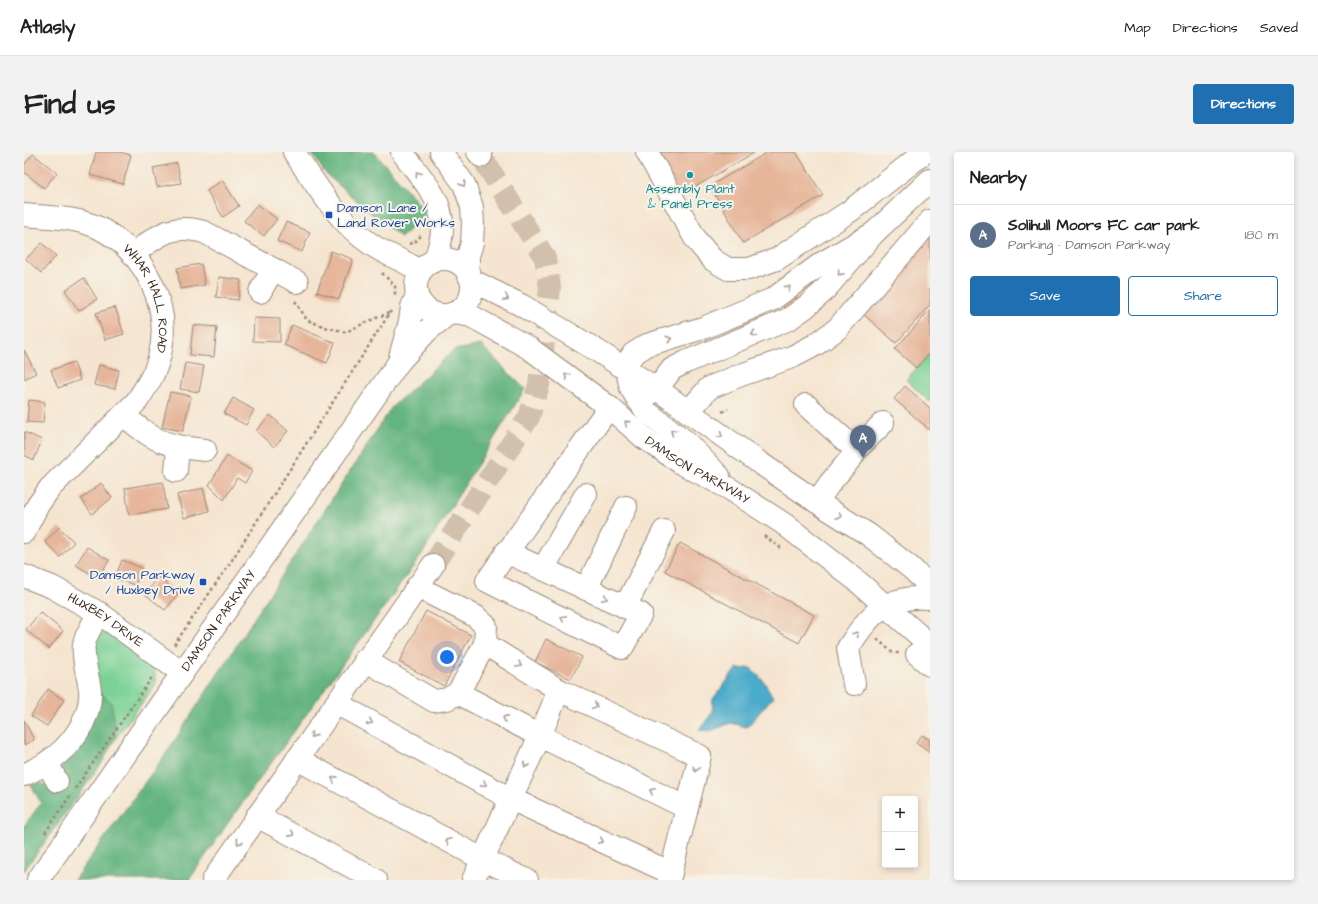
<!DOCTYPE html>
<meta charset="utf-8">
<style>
:root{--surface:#fff;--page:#f2f2f2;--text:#202124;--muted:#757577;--line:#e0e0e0;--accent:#1f6fb2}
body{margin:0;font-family:"Architects Daughter",sans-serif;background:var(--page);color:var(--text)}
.controls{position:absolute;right:12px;bottom:12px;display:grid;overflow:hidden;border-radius:4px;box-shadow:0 2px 6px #0003}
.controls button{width:36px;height:36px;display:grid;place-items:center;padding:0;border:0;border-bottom:1px solid var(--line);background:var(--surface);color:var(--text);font:20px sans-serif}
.you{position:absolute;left:423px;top:505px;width:14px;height:14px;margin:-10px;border:3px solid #fff;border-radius:50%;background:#1a73e8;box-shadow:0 0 0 6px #1a73e833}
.badge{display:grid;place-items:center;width:26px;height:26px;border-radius:50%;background:var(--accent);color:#fff;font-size:13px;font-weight:700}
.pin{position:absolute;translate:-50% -33px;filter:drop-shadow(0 1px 2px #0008)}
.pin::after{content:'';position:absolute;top:21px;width:14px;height:12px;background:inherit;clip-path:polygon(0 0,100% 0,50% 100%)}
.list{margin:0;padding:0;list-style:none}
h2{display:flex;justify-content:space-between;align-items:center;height:52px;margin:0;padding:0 16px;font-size:17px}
h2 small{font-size:13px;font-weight:400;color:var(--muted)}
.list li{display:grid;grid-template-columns:26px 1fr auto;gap:12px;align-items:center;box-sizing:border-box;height:60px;padding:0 16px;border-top:1px solid var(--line)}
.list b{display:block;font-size:15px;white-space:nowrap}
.list p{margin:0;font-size:13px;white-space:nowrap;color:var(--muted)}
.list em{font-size:13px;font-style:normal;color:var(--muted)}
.actions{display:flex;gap:8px;padding:12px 16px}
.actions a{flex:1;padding:9px 0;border:1px solid var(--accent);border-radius:4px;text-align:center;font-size:14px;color:var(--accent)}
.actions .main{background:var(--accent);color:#fff}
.map{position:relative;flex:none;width:906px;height:728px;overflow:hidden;border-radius:4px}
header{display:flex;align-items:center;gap:24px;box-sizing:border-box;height:56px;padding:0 20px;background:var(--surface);border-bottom:1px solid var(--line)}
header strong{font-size:19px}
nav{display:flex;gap:22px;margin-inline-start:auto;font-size:14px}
.intro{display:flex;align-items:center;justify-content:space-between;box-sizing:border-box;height:96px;padding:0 24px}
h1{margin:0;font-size:28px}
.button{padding:10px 18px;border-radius:4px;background:var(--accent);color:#fff;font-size:14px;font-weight:700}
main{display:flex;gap:24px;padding:0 24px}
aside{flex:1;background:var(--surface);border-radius:4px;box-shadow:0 2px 6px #0003}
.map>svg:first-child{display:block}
.green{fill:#7bd296;stroke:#5b7e5a}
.forest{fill:#64b47f;stroke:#506f4e}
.water{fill:#4babca;stroke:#436a74}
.building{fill:#e6b59a}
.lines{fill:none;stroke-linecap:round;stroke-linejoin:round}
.minor-tunnel{stroke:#d0c0ac;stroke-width:22;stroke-dasharray:22 11;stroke-linecap:butt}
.minor-casing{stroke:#988877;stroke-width:24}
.path{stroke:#988877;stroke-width:2.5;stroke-dasharray:3 3;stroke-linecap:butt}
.minor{stroke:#fff;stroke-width:22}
.oneway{stroke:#a79f9a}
.culture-dot{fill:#0f9aa8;stroke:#f7f3e8;stroke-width:1.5}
.transit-dot{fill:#1a4fb4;stroke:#f7f3e8;stroke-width:1.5}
.labels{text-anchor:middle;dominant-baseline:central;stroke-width:4;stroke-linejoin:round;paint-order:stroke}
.culture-label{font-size:13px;fill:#0d838f;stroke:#f7f3e8}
.transit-label{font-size:13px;fill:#164399;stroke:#f7f3e8;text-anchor:start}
.street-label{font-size:13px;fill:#3b2a1e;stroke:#f7f3e8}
</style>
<header>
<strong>Atlasly</strong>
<nav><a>Map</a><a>Directions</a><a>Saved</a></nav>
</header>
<div class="intro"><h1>Find us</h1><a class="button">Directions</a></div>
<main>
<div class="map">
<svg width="906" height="728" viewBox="0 0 906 728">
<rect width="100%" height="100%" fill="#f7f3e8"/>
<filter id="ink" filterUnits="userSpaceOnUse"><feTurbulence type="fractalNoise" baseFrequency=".025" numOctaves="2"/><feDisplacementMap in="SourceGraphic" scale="8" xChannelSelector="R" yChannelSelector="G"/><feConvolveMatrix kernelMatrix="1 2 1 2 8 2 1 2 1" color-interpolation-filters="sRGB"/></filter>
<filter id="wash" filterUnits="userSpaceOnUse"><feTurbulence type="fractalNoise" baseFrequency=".012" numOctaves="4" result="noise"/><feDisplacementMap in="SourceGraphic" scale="16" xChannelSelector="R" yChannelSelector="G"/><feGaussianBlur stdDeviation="0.9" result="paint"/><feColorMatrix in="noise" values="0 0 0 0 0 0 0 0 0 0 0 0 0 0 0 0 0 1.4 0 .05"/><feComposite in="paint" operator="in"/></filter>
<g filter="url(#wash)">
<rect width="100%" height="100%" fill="#f5e5d0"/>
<!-- green -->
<path class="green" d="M906 201V250L882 228Z
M76 482H84L111 499 130 515 131 522V533L91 587 90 567 73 539 67 489Z"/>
<!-- forest -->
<path class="forest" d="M287 0H350L403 61 377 85 348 62 302 22Z
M457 193 501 237 394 408 206 668 165 728H50L143 600 368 255 430 198Z
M73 539 87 550 90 567 91 587 77 612 0 719V674L17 651 7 633 14 631 23 633 28 640 40 631 37 623 38 613Z"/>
<!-- water -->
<path class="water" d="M727 516 739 528 749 545 723 575 707 571 686 579 675 578 688 561 689 547 712 517Z"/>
<g id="blocks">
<!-- building -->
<path class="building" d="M72 0H95L107 3 99 32 66 23Z
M627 0H731L654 45Z
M744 0H772L799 43 719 91 686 34Z
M9 2 33 21 20 36 0 20V13Z
M153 11 157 31 133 35 129 16Z
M198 28 215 54 199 65 183 39Z
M233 52 253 67 240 84 220 69Z
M262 70 286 80 278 100 253 89Z
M906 86V153L872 191 838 161Z
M18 91 32 104 17 121 2 107Z
M307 99 329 107 315 147 293 140Z
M177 112 181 133 156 137 153 116Z
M195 125 217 128 214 148 192 145Z
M60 126 73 147 55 159 41 138Z
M769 142 775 152 762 159 756 149Z
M91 155 100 182 81 188 72 161Z
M906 158V201L892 216 871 197Z
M230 166 256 167V190L229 189Z
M169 173 193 175 190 205 166 203Z
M268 173 311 191 303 211 260 193Z
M0 198 12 221 0 227Z
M50 210 56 228 34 236 27 218Z
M161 211 180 214 175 240 156 237Z
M75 213 95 218 91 237 70 233Z
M881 234 906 256V278L870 247Z
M146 240 167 244 159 279 138 275Z
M209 246 230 258 222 273 200 262Z
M5 248 21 250 19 271 3 270Z
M246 263 264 279 250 295 232 279Z
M0 280 18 288 10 308 0 303Z
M203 304 228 319 221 331 213 326 200 348 185 333Z
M139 330 143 357 105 363 101 336Z
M77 331 88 346 68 362 57 347Z
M179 336 185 359 160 366 153 343Z
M35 375 50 390 36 405 21 390Z
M656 391 790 463 775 491 641 419Z
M63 395 85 408 74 426 52 413Z
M98 408 118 416 111 433 91 426Z
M135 425 154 442 141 458 121 442Z
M402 459 447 483 420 534 375 510Z
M16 460 39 479 25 497 2 478Z
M522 487 558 505 547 527 511 510Z
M24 537 40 548 23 574 7 564Z
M0 568 10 588 0 593Z
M898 583 906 588V601L892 591Z"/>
</g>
</g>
<g filter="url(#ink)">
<use href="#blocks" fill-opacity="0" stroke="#988877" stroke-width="1"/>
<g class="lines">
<!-- minor-tunnel -->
<path class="minor-tunnel" d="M409 413 505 265 515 233 526 135 521 106 457 4"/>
<defs>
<g id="minor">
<path d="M270 0C291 32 316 72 348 93 363 103 381 109 396 119"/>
<path d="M378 0C406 38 432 59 410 109"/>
<path d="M417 0 440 32 448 55 449 72 448 91 444 104V122"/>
<path d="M454 0 457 4"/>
<path d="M623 0 672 88 689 108 704 117H725L753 107 826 59 901 0"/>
<path id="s1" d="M0 63C24 65 53 65 75 76 121 100 149 154 135 206 131 222 122 235 113 249L26 336 14 353 0 380"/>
<path d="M110 101C135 83 147 71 180 80L273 130"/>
<circle cx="420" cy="135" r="28"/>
<path d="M447 128 497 153 572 198 633 237 736 311 793 350 845 383 887 416 906 434"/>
<path d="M236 140 249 117"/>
<path id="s2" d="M430 161 447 164 505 196 585 255 619 285 657 311 706 337 760 372 832 428 906 493"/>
<path d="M376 205 386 169 388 155 393 143"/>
<path d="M621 244 633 237 648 217 662 210 765 167 783 154 799 140 850 81 906 28"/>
<path d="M782 253 832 298"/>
<path d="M664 260 685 236 714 224 768 205 791 193 813 177 906 69"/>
<path d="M99 263C108 270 117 278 127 284 144 294 162 296 181 298"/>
<path d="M152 319 154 295"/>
<path d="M695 324 661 289 623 260 613 246 607 236 603 219 604 210 609 202 623 193 679 176 749 147 798 111 850 81"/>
<path d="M793 350 806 331 828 305 832 298 859 271"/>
<path d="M482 400 617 462 598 496 463 429 585 255"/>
<path d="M519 417 562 342"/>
<path id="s3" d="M0 424 28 435 75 461 147 513 159 519"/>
<path d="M562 437 602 355"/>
<path d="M601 455 640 379"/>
<path d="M893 502 906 513"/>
<path d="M341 508 410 549 423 547 434 541 461 492 462 474 451 464 393 435"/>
<path d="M830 532 824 496C846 461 862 443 906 446"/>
<path d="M535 538 676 604 645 728"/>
<path d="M434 541 516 584 663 656"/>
<path d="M312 551 487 647 647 721"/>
<path d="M273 607 458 707 503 728"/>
<path d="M23 611 33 629"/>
<path d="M0 623C7 619 15 616 22 611 46 596 68 567 66 538 64 523 58 507 60 492 62 481 70 471 75 461"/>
<path d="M233 664 352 728"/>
<path id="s4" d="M14 728 375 210 403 179 423 163"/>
<path d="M189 728 409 413"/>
<path d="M449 728 516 584 535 538 461 492"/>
</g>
</defs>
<!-- minor casing -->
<use href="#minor" class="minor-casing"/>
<!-- path -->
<path class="path" d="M385 92 394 88 397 83
M358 121 371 134V143
M271 149 283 168 301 175 322 180 345 169 365 161
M698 260 704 257
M740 384 757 396
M853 487 869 501H875
M150 493 206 411 367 159
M51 637 129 524
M21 681 46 644"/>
<!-- minor -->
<use href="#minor" class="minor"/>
</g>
<!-- one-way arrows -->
<defs><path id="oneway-chevron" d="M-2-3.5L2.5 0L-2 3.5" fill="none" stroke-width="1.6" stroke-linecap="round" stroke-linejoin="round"/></defs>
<g class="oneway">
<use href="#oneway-chevron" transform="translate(394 22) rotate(-126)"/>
<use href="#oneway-chevron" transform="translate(439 32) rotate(61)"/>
<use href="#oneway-chevron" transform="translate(816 121) rotate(131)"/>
<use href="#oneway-chevron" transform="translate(764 136) rotate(-36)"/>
<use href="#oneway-chevron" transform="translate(482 146) rotate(26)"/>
<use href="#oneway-chevron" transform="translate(730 182) rotate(157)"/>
<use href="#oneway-chevron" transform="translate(645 187) rotate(-17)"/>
<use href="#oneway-chevron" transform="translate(543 224) rotate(-144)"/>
<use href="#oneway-chevron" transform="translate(603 271) rotate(-139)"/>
<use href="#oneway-chevron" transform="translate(649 280) rotate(-143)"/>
<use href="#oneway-chevron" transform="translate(696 283) rotate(35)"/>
<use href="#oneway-chevron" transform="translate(815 364) rotate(33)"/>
<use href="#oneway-chevron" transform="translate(581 446) rotate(25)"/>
<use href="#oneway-chevron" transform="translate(539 466) rotate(-153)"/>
<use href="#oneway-chevron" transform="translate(832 482) rotate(-58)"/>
<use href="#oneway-chevron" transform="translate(495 513) rotate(31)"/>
<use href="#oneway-chevron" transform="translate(571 554) rotate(25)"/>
<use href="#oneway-chevron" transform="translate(481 566) rotate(-152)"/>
<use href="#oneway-chevron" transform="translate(346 570) rotate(29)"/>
<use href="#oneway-chevron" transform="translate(289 583) rotate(125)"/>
<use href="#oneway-chevron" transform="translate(502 613) rotate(115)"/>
<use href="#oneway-chevron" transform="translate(672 617) rotate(104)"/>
<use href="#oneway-chevron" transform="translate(310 627) rotate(-152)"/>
<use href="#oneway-chevron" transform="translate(460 632) rotate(29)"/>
<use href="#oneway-chevron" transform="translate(628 639) rotate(-154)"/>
<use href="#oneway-chevron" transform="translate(268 682) rotate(28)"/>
<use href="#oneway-chevron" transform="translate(424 689) rotate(-152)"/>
<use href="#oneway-chevron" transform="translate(577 689) rotate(25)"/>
<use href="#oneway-chevron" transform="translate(215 690) rotate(125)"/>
</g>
</g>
<!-- markers -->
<circle class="culture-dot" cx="666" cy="23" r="4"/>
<g class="transit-dot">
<rect x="301" y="59" width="8" height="8" rx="2"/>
<rect x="175" y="426" width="8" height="8" rx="2"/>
</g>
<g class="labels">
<!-- culture labels -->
<g class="culture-label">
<text x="666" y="37">Assembly Plant<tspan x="666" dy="15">&amp; Panel Press</tspan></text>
</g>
<!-- transit labels -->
<g class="transit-label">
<text x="313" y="56">Damson Lane /<tspan x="313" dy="15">Land Rover Works</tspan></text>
<text x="171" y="423" text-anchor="end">Damson Parkway<tspan x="171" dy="15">/ Huxbey Drive</tspan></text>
</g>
<!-- street labels -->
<g class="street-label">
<text stroke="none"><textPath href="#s1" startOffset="167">WHAR HALL ROAD</textPath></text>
<text stroke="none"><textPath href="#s2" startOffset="292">DAMSON PARKWAY</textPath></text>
<text stroke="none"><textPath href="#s3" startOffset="93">HUXBEY DRIVE</textPath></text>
<text stroke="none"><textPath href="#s4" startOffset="316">DAMSON PARKWAY</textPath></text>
</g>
</g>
</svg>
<div class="controls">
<button>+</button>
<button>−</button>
</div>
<div class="you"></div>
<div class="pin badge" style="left:839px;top:306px;background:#5c6f8a">A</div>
</div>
<aside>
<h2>Nearby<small></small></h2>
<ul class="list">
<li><span class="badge" style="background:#5c6f8a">A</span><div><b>Solihull Moors FC car park</b><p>Parking · Damson Parkway</p></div><em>180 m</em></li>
</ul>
<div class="actions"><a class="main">Save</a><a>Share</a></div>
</aside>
</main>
